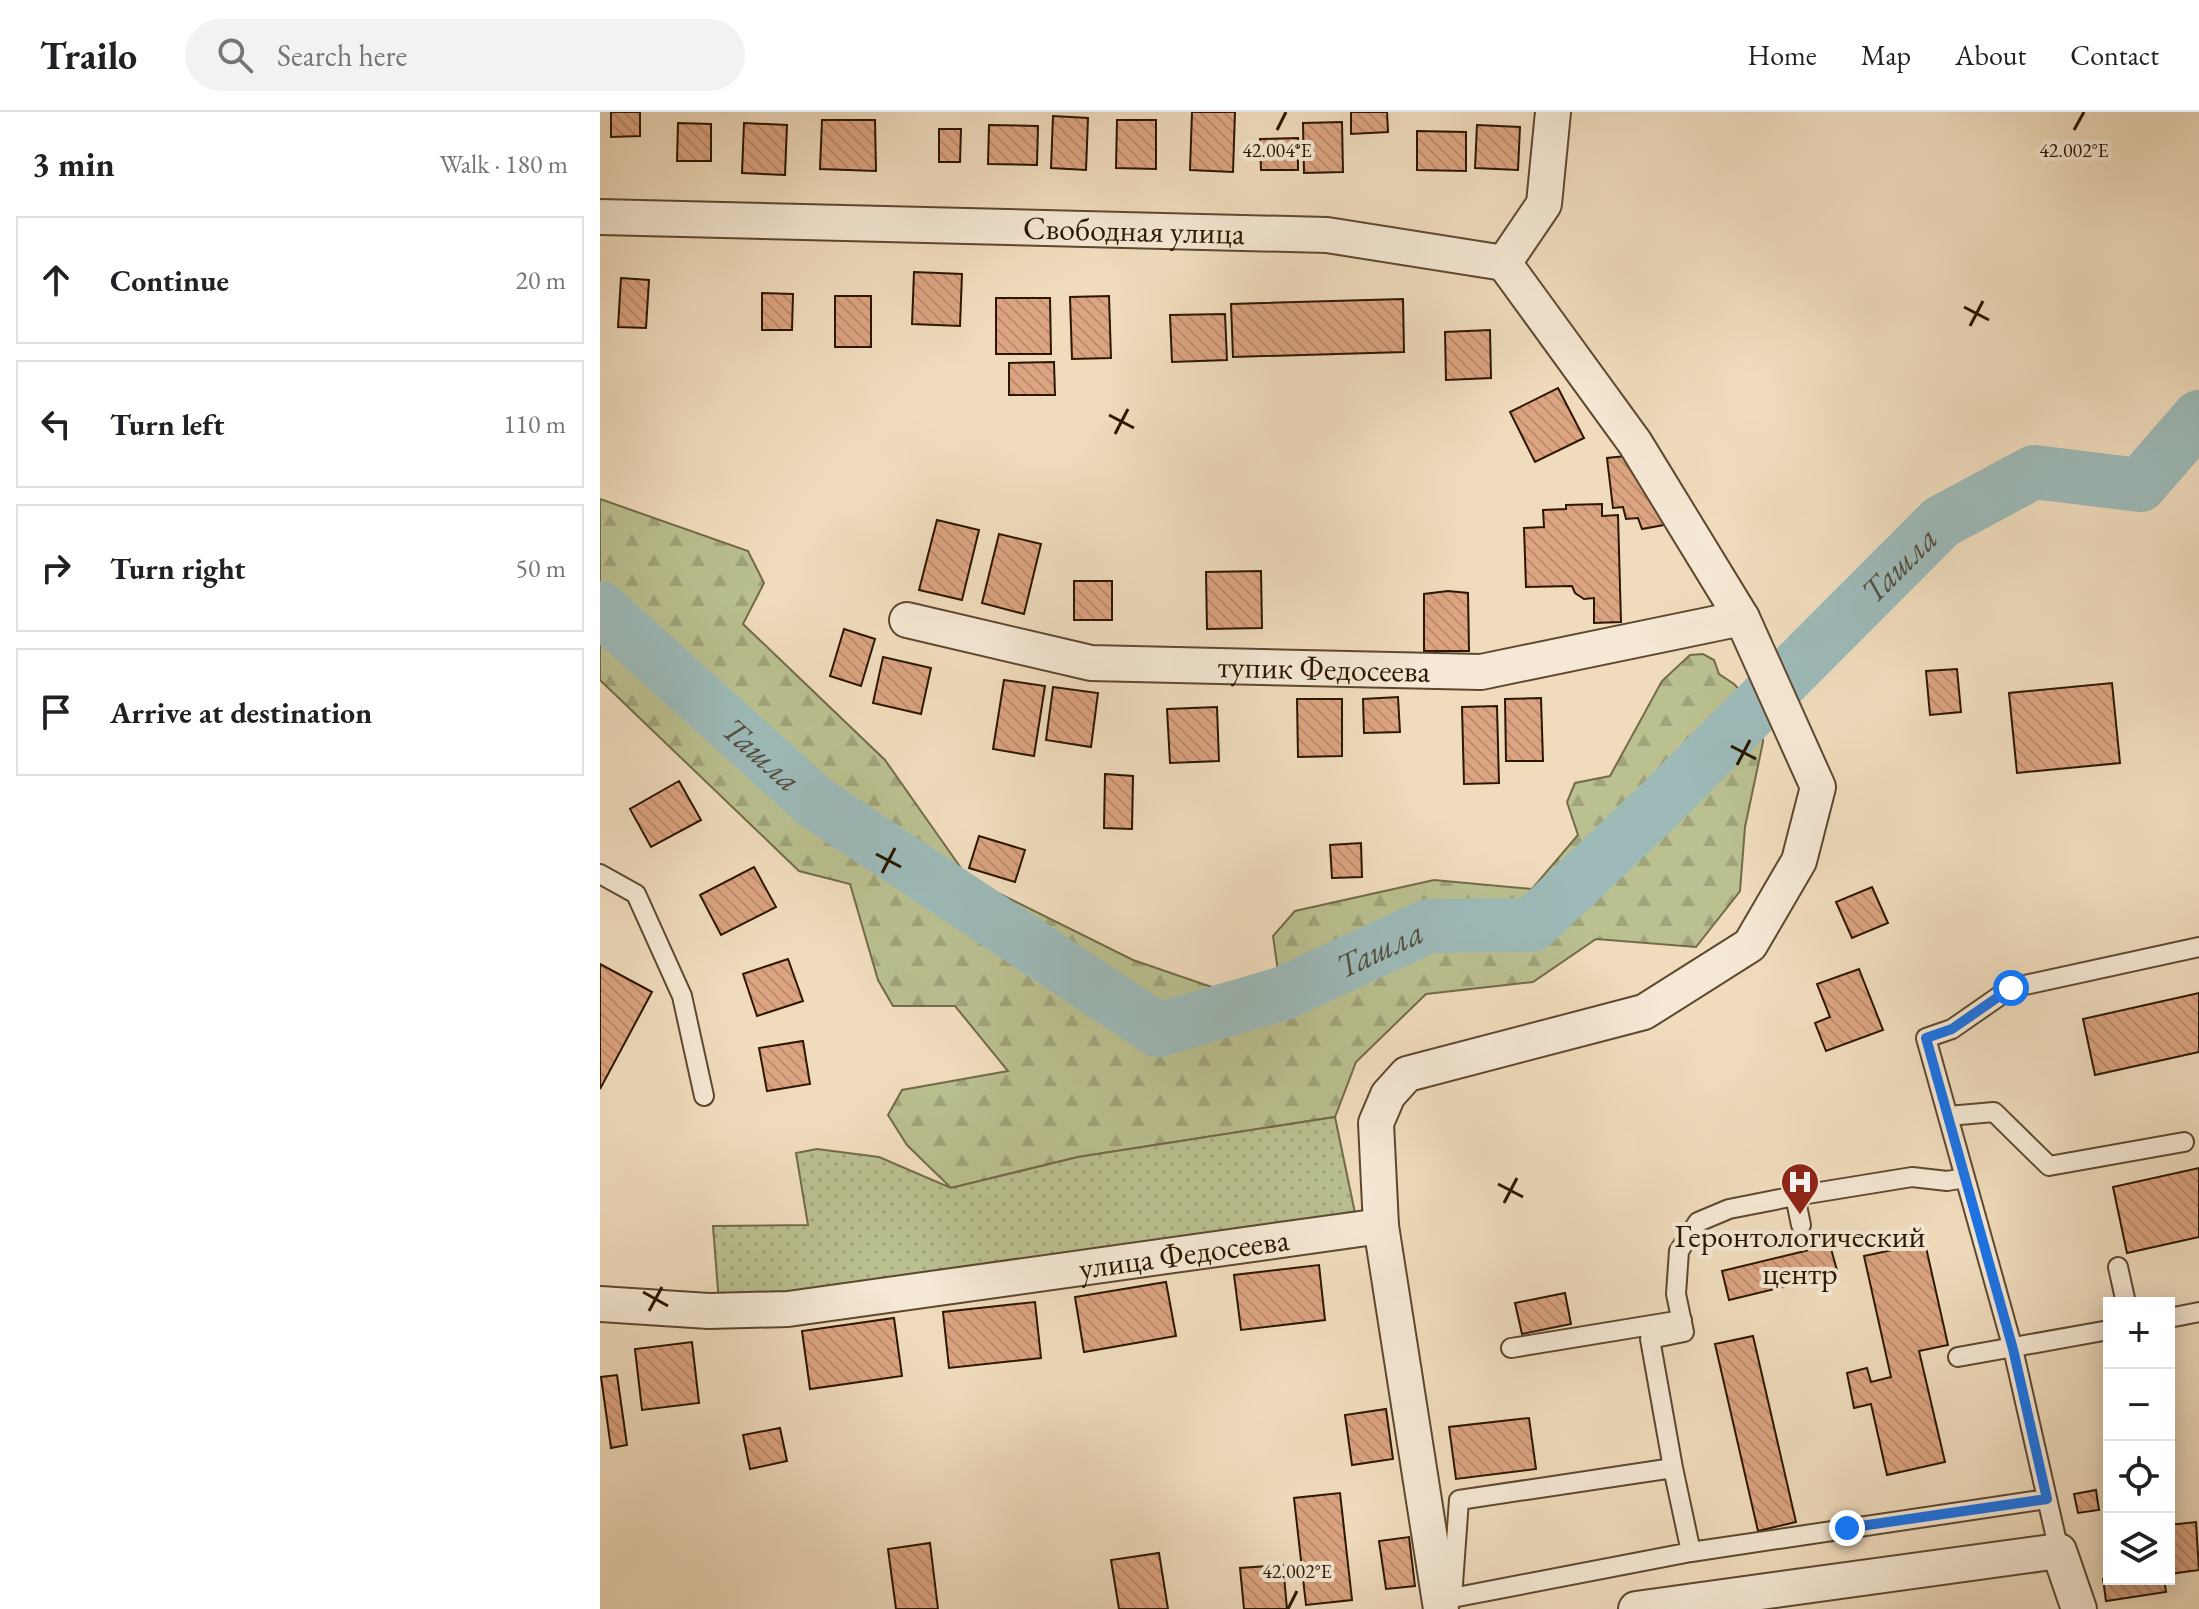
<!DOCTYPE html>
<meta charset="utf-8">
<style>
:root{--surface:#fff;--page:#f2f2f2;--text:#202124;--muted:#757577;--line:#e0e0e0}
body{margin:0;font-family:"EB Garamond",serif;background:var(--page);color:var(--text)}
.controls{position:absolute;right:24px;bottom:24px;display:grid;overflow:hidden;border-radius:0px;box-shadow:0 4px 20px #0003}
.controls button{width:72px;height:72px;display:grid;place-items:center;padding:0;border:0;border-bottom:2px solid var(--line);background:var(--surface);color:var(--text);font:40px sans-serif}
.stop{position:absolute;width:24px;height:24px;margin:-18px;border:6px solid #1a73e8;border-radius:50%;background:#fff}
.stop.end{background:#1a73e8;border-color:#fff;box-shadow:0 2px 8px #0008}
.list{margin:0;padding:0;list-style:none}
h2{display:flex;justify-content:space-between;align-items:center;height:104px;margin:0;padding:0 32px;font-size:34px}
h2 small{font-size:26px;font-weight:400;color:var(--muted)}
.list li{display:grid;grid-template-columns:52px 1fr auto;gap:24px;align-items:center;box-sizing:border-box;height:128px;margin:0 16px 16px;padding:0 16px;border:2px solid var(--line);border-radius:0px}
.list b{display:block;font-size:30px;white-space:nowrap}
.list em{font-size:26px;font-style:normal;color:var(--muted)}
.icon{flex:none;width:44px;height:44px;fill:none;stroke:currentColor;stroke-width:2;stroke-linecap:round;stroke-linejoin:round}
.map{position:relative;flex:none;width:1599px;height:1497px;overflow:hidden}
header{display:flex;align-items:center;gap:48px;box-sizing:border-box;height:112px;padding:0 40px;background:var(--surface);border-bottom:2px solid var(--line)}
header strong{font-size:38px}
nav{display:flex;gap:44px;margin-inline-start:auto;font-size:28px}
.search{width:560px;height:72px;background:var(--page);display:flex;align-items:center;gap:20px;box-sizing:border-box;padding:0 28px;border-radius:44px;color:var(--muted);font-size:30px}
main{display:flex}
aside{flex:1;background:var(--surface)}
.map>svg:first-child{display:block}
.forest{fill:url(#forest-firs);stroke:#736b48;stroke-width:2}
.garden{fill:url(#garden-dots);stroke:#736b48;stroke-width:2}
.lines{fill:none;stroke-linecap:round;stroke-linejoin:round}
.river{stroke:#9dbab9;stroke-width:54}
.building{fill:url(#building-back-hatch);stroke:#2c1600;stroke-width:2}
.service-casing{stroke:#5d482f;stroke-width:22}
.minor-casing{stroke:#5d482f;stroke-width:38}
.service{stroke:#f5e8d4;stroke-width:18}
.minor{stroke:#f5e8d4;stroke-width:34}
.route{stroke:#1a73e8;stroke-width:10}
.ticks{fill:none;stroke:#2c1600;stroke-width:3}
.labels{text-anchor:middle;dominant-baseline:central;stroke-width:8;stroke-linejoin:round;paint-order:stroke}
.street-label{font-size:32px;fill:#2c1600;stroke:#f5e8d4}
.poi-label{font-size:32px;fill:#2c1600;stroke:#f5e8d4}
.water-label{font-size:34px;font-style:italic;fill:#544f41;stroke:#f5e8d4}
.ticks-label{font-size:20px;text-anchor:middle;fill:#2c1600;stroke:#f5e8d4;stroke-width:8;stroke-linejoin:round;paint-order:stroke}
</style>
<header>
<strong>Trailo</strong>
<div class="search"><svg class="icon" aria-label="search" viewBox="0 0 24 24"><circle cx="10" cy="10" r="6"/><path d="M15 15l6 6"/></svg>Search here</div>
<nav><a>Home</a><a>Map</a><a>About</a><a>Contact</a></nav>
</header>
<main>
<aside>
<h2>3 min<small>Walk · 180 m</small></h2>
<ul class="list">
<li><svg class="icon" aria-label="ahead" viewBox="0 0 24 24"><path d="M12 20V5M6 11l6-6 6 6"/></svg><div><b>Continue</b></div><em>20 m</em></li>
<li><svg class="icon" aria-label="left" viewBox="0 0 24 24"><path d="M17 20v-9H6M10 6l-5 5 5 5"/></svg><div><b>Turn left</b></div><em>110 m</em></li>
<li><svg class="icon" aria-label="right" viewBox="0 0 24 24"><path d="M7 20v-9h11M14 6l5 5-5 5"/></svg><div><b>Turn right</b></div><em>50 m</em></li>
<li><svg class="icon" aria-label="arrive" viewBox="0 0 24 24"><path d="M6 21V4h12l-3 4 3 4H6"/></svg><div><b>Arrive at destination</b></div></li>
</ul>
</aside>
<div class="map">
<svg width="1599" height="1497" viewBox="0 0 1599 1497">
<defs>
<pattern id="forest-firs" width="22" height="20" patternUnits="userSpaceOnUse" patternTransform="scale(2)"><rect width="22" height="20" fill="#bac090"/><path d="M5 1l3.5 6h-7zM16 11l3.5 6h-7z" fill="#a0a47a"/></pattern>
<pattern id="garden-dots" width="8" height="8" patternUnits="userSpaceOnUse" patternTransform="scale(2)"><rect width="8" height="8" fill="#bac090"/><path d="M2 2h.1M6 6h.1" fill="none" stroke="#a0a47a" stroke-width="1.8" stroke-linecap="round"/></pattern>
<pattern id="building-back-hatch" width="6" height="6" patternUnits="userSpaceOnUse" patternTransform="scale(2)"><rect width="6" height="6" fill="#dca481"/><path d="M-1 5l2 2M0 0l6 6M5-1l2 2" fill="none" stroke="#bd8c6e"/></pattern>
</defs>
<rect width="100%" height="100%" fill="#f0dcbd"/>
<filter id="stains"><feTurbulence type="fractalNoise" baseFrequency=".0025" numOctaves="4"/><feColorMatrix values="0 0 0 0 .2 0 0 0 0 .09 0 0 0 0 .02 0 0 0 .5 -.17"/></filter>
<radialGradient id="worn" r=".72"><stop offset=".6" stop-color="#630" stop-opacity="0"/><stop offset="1" stop-color="#630" stop-opacity=".3"/></radialGradient>
<!-- forest -->
<path class="forest" d="M0 387 148 439 164 471 143 512 285 648 368 766 533 848 629 881 679 866 673 824 695 799 834 768 932 777 978 723 967 690 975 671 1010 664 1062 569 1090 543 1103 542 1114 548 1119 562 1134 572 1162 602 1163 630 1145 715 1140 779 1096 835 996 827 933 870 826 882 756 950 735 1005 478 1045 351 1076 307 1033 288 1003 302 978 408 959 355 894H293L278 868 250 772 199 759 0 568Z"/>
<!-- garden -->
<path class="garden" d="M735 1005 756 1106 119 1191 113 1114 208 1113 196 1041 217 1037 279 1045 351 1076 478 1045Z"/>
<g class="lines">
<!-- river -->
<path class="river" id="s1" d="M0 496 216 691 558 918 684 881 828 814 932 813 1057 695 1341 410 1434 360 1540 373 1599 305"/>
</g>
<!-- building -->
<path class="building" d="M11 0H40V24L11 25Z
M592 0H635L633 60 590 58Z
M751 0H787L788 20 751 22Z
M453 4 488 6 486 58 451 56Z
M222 8H275L276 59 220 57Z
M517 8H556V57L516 56Z
M742 10 743 60 704 61 703 11Z
M78 11 111 12V49H77Z
M144 11 187 13 185 63 142 61Z
M389 13 438 14 437 53 388 52Z
M877 13 920 15 918 58 875 56Z
M339 17H361L360 50H339Z
M817 19 866 20V59L817 58Z
M698 26V58H661L660 27Z
M314 160 362 162 360 214 312 212Z
M21 166 49 168 46 216 18 215Z
M162 181 193 182 192 218H162Z
M235 184H271V235H235Z
M509 184 511 246 472 247 470 185Z
M396 186H450L451 242H396Z
M803 187 804 240 633 245 631 192Z
M625 202 627 248 572 250 570 203Z
M890 218 891 266 846 268 845 220Z
M454 250 455 283H409V251Z
M958 276 984 326 935 350 910 300Z
M1026 344 1064 413 1042 417 1038 406 1026 407 1023 395 1013 396 1007 346Z
M1002 392V404L1018 403 1021 510 994 511V486L984 487 975 481 972 474 926 475 924 416 944 415 943 398 966 397V393Z
M337 408 379 418 362 488 319 478Z
M399 422 441 432 424 502 382 491Z
M661 459 662 516 607 517 606 460Z
M474 469H512V508H474Z
M848 479 868 481 869 539H824V482Z
M244 517 275 527 261 574 230 564Z
M283 545 331 556 321 602 273 591Z
M1357 557 1361 600 1330 603 1326 559Z
M404 568 445 574 434 644 393 637Z
M1512 571 1520 651 1417 661 1409 581Z
M453 575 498 581 491 635 446 628Z
M798 585 800 620 764 621 763 587Z
M941 586 943 649H906L905 587Z
M697 587H742V644L698 645Z
M897 594 899 671 864 672 862 595Z
M617 595 619 649 570 651 567 597Z
M505 662 533 664 532 717 504 716Z
M79 669 101 708 51 735 30 697Z
M379 724 425 738 415 770 369 756Z
M761 731 762 765 732 766 730 733Z
M154 755 176 795 121 823 100 783Z
M1272 775 1288 811 1252 826 1236 790Z
M188 847 203 889 157 904 143 862Z
M0 852 52 880 0 977Z
M1259 857 1283 918 1226 939 1215 911 1230 905 1217 872Z
M1599 881V940L1495 963 1483 907Z
M203 929 210 972 167 979 159 936Z
M1599 1056V1125L1527 1141 1513 1075Z
M1325 1131 1348 1233 1319 1239 1345 1350 1287 1363 1271 1292 1254 1296 1247 1261 1267 1256 1271 1270 1291 1265 1264 1144Z
M1230 1133 1238 1162 1129 1188 1122 1159Z
M719 1153 725 1208 641 1218 634 1163Z
M566 1170 576 1224 484 1240 475 1185Z
M965 1181 971 1212 922 1222 915 1191Z
M435 1190 441 1246 349 1256 343 1200Z
M294 1206 302 1264 210 1277 202 1219Z
M1153 1224 1196 1410 1158 1419 1115 1232Z
M92 1230 99 1291 42 1298 35 1237Z
M17 1263 27 1333 11 1336 1 1265Z
M786 1297 793 1347 752 1353 745 1303Z
M929 1306 936 1357 856 1367 849 1315Z
M180 1316 187 1349 150 1357 143 1323Z
M1496 1378 1499 1398 1478 1401 1474 1382Z
M740 1381 752 1488 706 1493 694 1386Z
M1596 1410 1599 1458 1569 1462V1413Z
M809 1425 815 1474 786 1477 779 1429Z
M330 1431 338 1497H296L288 1437Z
M559 1441 568 1497H519L511 1448Z
M683 1453 687 1497H644L640 1456Z
M1503 1467H1564L1566 1480 1506 1489Z"/>
<g class="lines">
<defs>
<path id="service" d="M0 762 36 782 82 884 104 984
M1348 1004 1394 1000 1449 1054 1584 1030
M1195 1084 1201 1113
M1518 1155 1526 1191
M1569 1206 1599 1200
M911 1236 1082 1208
M1358 1245 1509 1218
M1073 1356 859 1388 852 1486 1091 1440 1447 1387
M1459 1439 1413 1237 1326 926 1352 917 1411 876 1599 835
M1091 1440 1073 1356 1050 1227 1084 1220 1076 1182 1079 1139 1098 1110 1129 1097 1195 1084 1312 1065 1347 1069 1365 1066"/>
<g id="minor">
<path id="s2" d="M0 105 727 123 904 151 944 92 953 0"/>
<path id="s3" d="M307 508 491 551 881 560 1142 506"/>
<path id="s4" d="M0 1192 109 1199 188 1197 781 1114"/>
<path d="M841 1497 781 1114 776 1011 788 983 807 962 1044 900 1150 833 1199 749 1218 675 1142 506 1035 331 904 151"/>
<path d="M1036 1497 1459 1439 1479 1497"/>
</g>
</defs>
<!-- service casing -->
<use href="#service" class="service-casing"/>
<!-- minor casing -->
<use href="#minor" class="minor-casing"/>
<!-- service -->
<use href="#service" class="service"/>
<!-- minor -->
<use href="#minor" class="minor"/>
</g>
<g class="lines">
<!-- route -->
<path class="route" d="M1247 1416 1447 1387 1413 1237 1326 926 1352 917 1411 876"/>
</g>
<!-- ticks -->
<path class="ticks" d="M677 18 686 0M1474 18 1484 0M1364 195 1389 208M1370 214 1383 189M509 303 534 316M515 322 528 297M1131 634 1156 647M1137 653 1150 628M276 742 301 755M282 761 295 736M898 1072 923 1085M904 1091 917 1066M43 1180 68 1194M49 1199 62 1175M688 1497 697 1479"/>
<!-- icons -->
<defs>
<symbol id="hospital-pin" viewBox="-11 -11 22 30"><path d="M0 17L-7.5 6A9.5 9.5 0 1 1 7.5 6Z" fill="#8f2418" stroke="#f5e8d4"/><path d="M-5-5h3v3.5h4V-5h3V5h-3V1.5h-4V5h-3Z" fill="#fff"/></symbol>
</defs>
<g fill-rule="evenodd">
<use href="#hospital-pin" x="1178" y="1048" width="44" height="60"/>
</g>
<g class="labels">
<!-- street labels -->
<g class="street-label">
<text stroke="none"><textPath href="#s2" startOffset="534">Свободная улица</textPath></text>
<text stroke="none"><textPath href="#s3" startOffset="422">тупик Федосеева</textPath></text>
<text stroke="none"><textPath href="#s4" startOffset="588">улица Федосеева</textPath></text>
</g>
<!-- poi labels -->
<g class="poi-label">
<text x="1200" y="1124">Геронтологический<tspan x="1200" dy="37">центр</tspan></text>
</g>
<!-- water labels -->
<g class="water-label">
<text stroke="none"><textPath href="#s1" startOffset="1610">Ташла</textPath></text>
<text stroke="none"><textPath href="#s1" startOffset="218">Ташла</textPath></text>
<text stroke="none"><textPath href="#s1" startOffset="938">Ташла</textPath></text>
</g>
</g>
<g class="ticks-label">
<text x="677" y="45">42.004°E</text>
<text x="1474" y="45">42.002°E</text>
<text x="697" y="1466">42.002°E</text>
</g>
<rect width="100%" height="100%" filter="url(#stains)"/>
<rect width="100%" height="100%" fill="url(#worn)"/>
</svg>
<div class="controls">
<button>+</button>
<button>−</button>
<button><svg class="icon" aria-label="locate" viewBox="0 0 24 24"><circle cx="12" cy="12" r="6"/><path d="M12 2v4M12 18v4M2 12h4M18 12h4"/></svg></button>
<button><svg class="icon" aria-label="layers" viewBox="0 0 24 24"><path d="M12 4l9 5-9 5-9-5zM3 14l9 5 9-5"/></svg></button>
</div>
<div class="stop" style="left:1411px;top:876px"></div>
<div class="stop end" style="left:1247px;top:1416px"></div>
</div>
</main>
